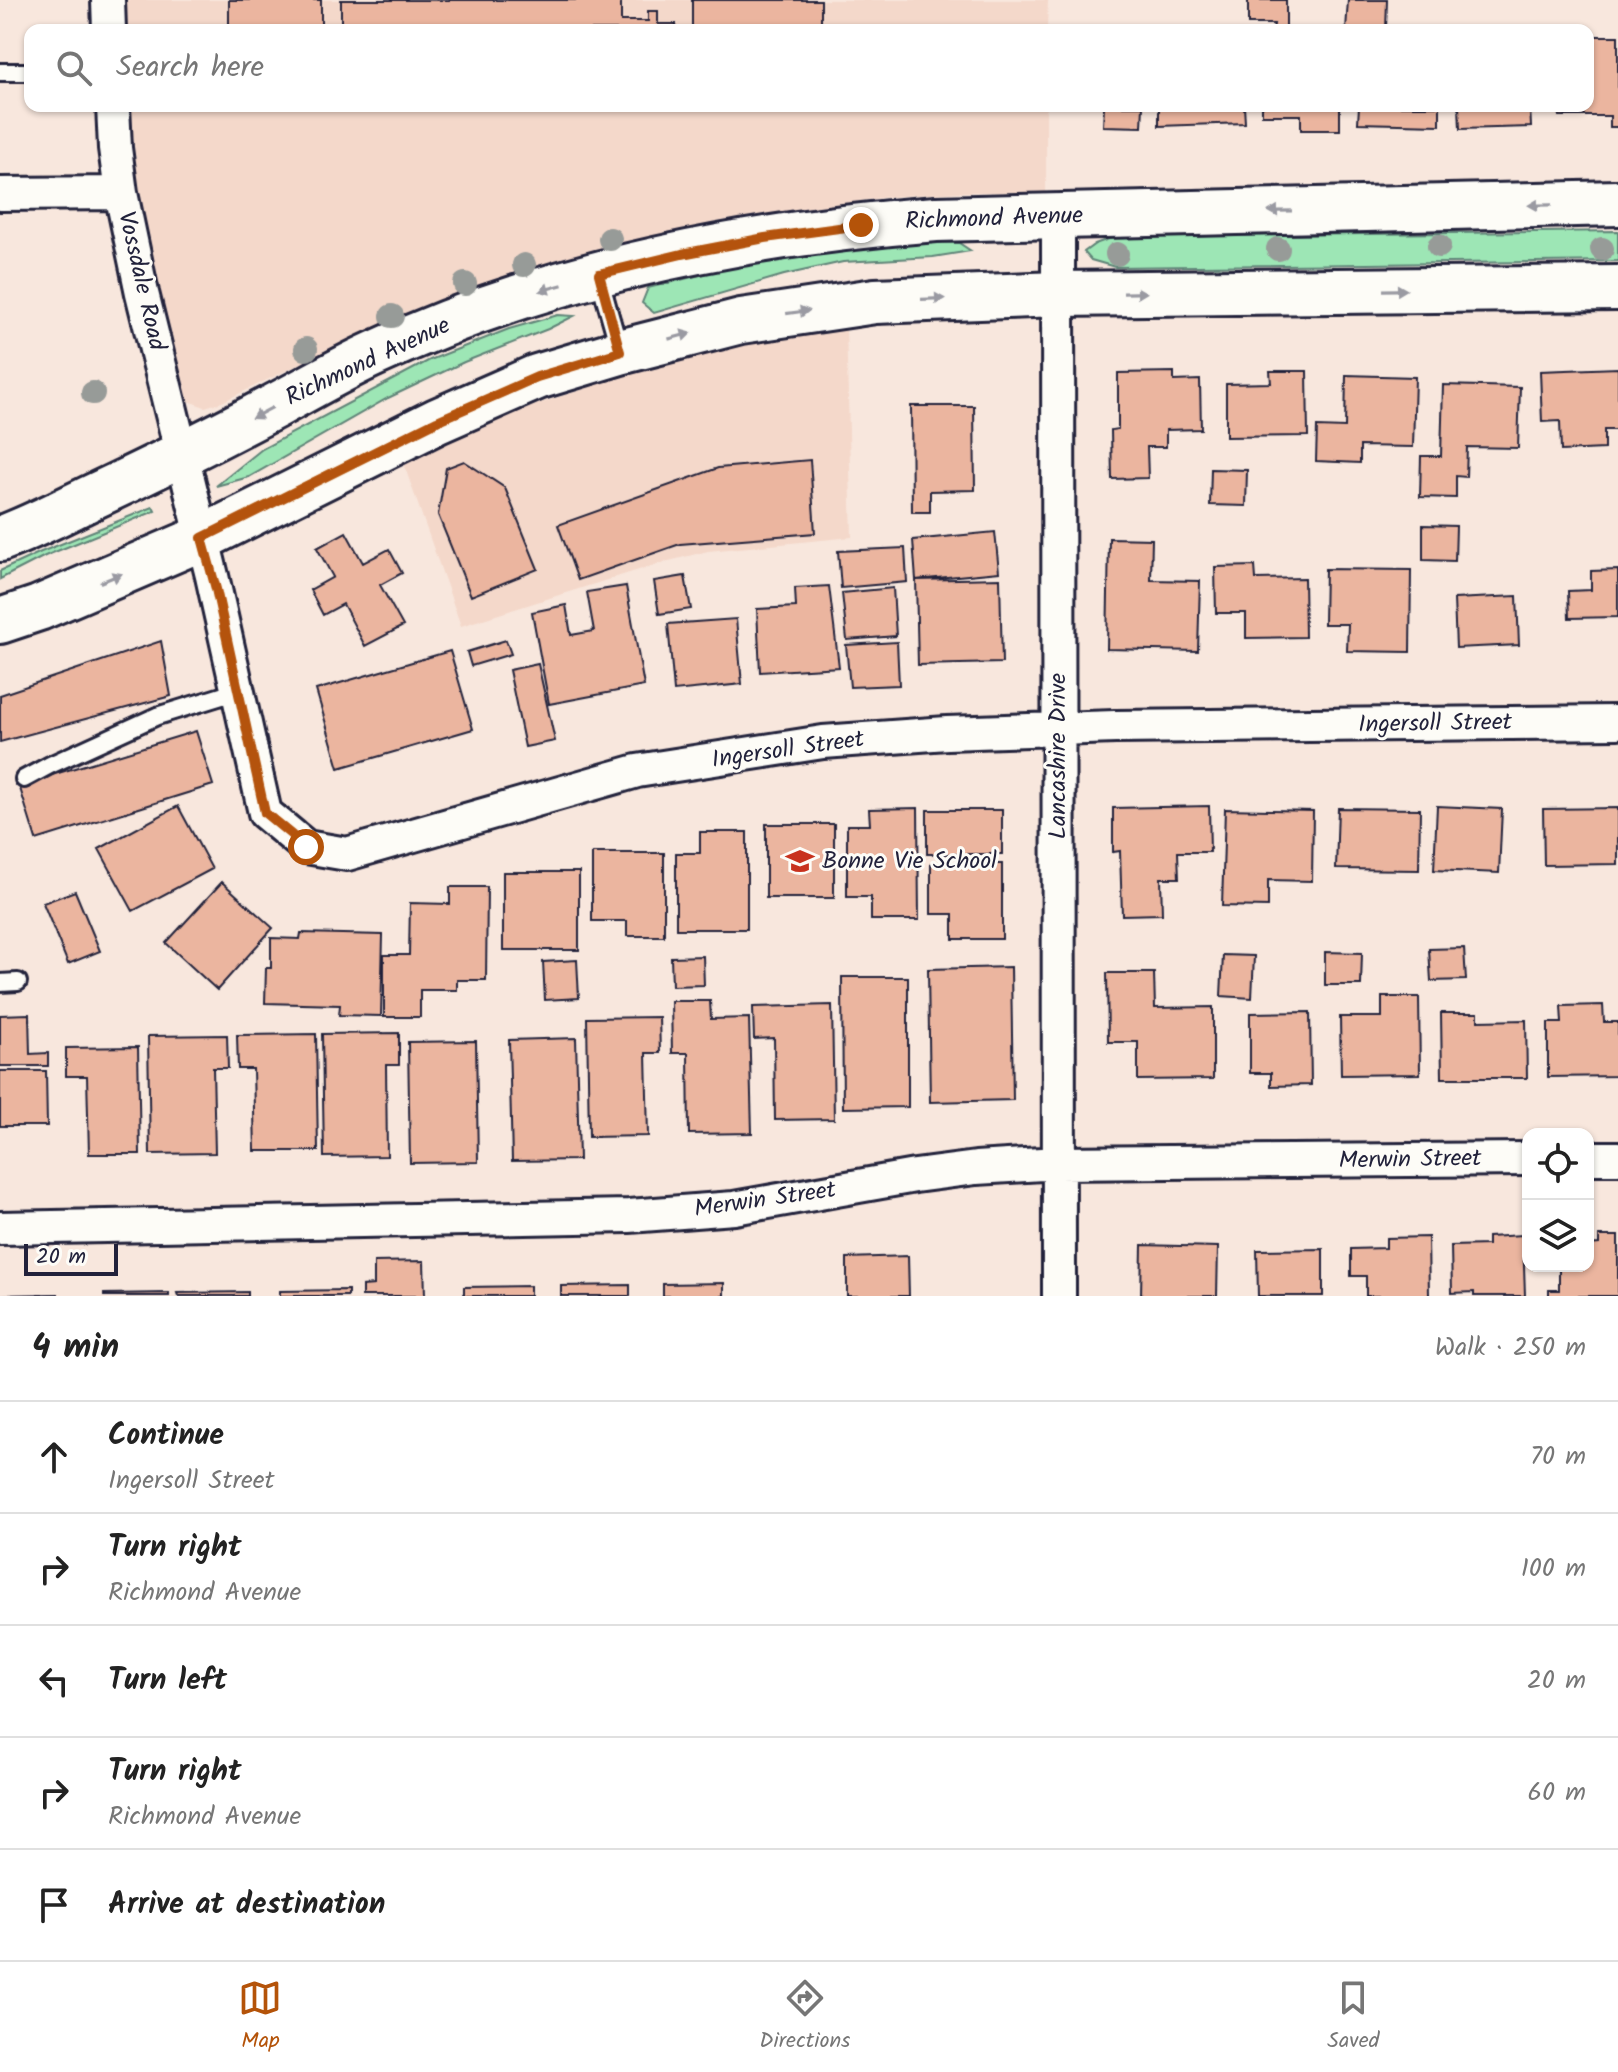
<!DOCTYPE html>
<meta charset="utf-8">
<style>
:root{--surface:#fff;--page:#f6f6f6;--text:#222;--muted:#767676;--line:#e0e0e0;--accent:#b45309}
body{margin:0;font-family:Kalam,sans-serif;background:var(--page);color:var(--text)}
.controls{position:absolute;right:24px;bottom:24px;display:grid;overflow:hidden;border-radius:16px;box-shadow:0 2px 6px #0004}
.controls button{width:72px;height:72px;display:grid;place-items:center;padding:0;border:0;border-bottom:2px solid var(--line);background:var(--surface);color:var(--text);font:40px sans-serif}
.scale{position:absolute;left:24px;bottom:20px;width:94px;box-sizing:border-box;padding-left:8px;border:4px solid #22223b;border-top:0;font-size:22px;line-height:28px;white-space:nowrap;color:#22223b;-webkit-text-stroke:6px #fdfcf7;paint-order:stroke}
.stop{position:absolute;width:24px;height:24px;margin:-18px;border:6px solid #b45309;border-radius:50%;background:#fff}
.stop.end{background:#b45309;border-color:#fff;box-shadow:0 2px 8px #0008}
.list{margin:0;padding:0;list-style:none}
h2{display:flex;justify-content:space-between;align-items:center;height:104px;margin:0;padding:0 32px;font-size:34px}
h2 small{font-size:26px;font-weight:400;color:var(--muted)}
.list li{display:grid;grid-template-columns:52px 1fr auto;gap:24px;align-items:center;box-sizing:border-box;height:112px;padding:0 32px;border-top:2px solid var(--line)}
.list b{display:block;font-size:30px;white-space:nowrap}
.list p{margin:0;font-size:26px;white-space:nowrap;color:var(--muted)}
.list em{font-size:26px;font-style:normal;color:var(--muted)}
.icon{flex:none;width:44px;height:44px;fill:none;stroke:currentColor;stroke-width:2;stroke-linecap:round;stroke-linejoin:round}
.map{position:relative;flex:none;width:1618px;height:1296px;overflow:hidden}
.search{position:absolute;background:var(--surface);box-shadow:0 2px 6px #0004;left:24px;right:24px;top:24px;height:88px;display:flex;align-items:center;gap:20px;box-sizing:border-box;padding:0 28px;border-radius:16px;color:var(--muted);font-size:30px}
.sheet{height:664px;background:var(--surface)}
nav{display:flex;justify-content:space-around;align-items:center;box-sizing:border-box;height:112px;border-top:2px solid var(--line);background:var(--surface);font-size:22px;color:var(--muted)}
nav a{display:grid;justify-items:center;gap:4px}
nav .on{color:var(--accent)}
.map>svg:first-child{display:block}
.built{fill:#f4d8ca}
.green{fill:#9de6b5;stroke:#608478;stroke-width:2}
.building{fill:#ebb59f;stroke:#22223b;stroke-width:2}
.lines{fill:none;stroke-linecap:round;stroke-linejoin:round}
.service-casing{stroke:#22223b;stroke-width:22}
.minor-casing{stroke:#22223b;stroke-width:38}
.secondary-casing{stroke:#22223b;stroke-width:50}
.service{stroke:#fdfcf7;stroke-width:16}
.minor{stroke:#fdfcf7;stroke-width:32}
.secondary{stroke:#fdfcf7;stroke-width:44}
.tree{fill:#979b98}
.oneway{fill:#9a9aa2}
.route{stroke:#b45309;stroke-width:10}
.labels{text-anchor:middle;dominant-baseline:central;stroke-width:6;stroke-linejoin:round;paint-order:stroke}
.street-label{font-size:24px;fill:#22223b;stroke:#fdfcf7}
.poi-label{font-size:24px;fill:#22223b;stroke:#fdfcf7;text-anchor:start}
</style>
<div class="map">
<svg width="1618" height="1296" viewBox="0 0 1618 1296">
<rect width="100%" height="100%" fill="#f8e7dd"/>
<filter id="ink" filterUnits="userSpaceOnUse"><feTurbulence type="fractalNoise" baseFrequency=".0125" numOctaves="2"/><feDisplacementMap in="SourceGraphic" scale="16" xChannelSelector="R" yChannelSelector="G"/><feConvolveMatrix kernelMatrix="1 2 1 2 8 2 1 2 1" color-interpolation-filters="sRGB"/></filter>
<g filter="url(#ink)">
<!-- built -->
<path class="built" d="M123 0H1048L1047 30H124Z
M130 106H1046V192H958L888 197 726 220 629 242 514 273 419 309 373 328 222 402 205 407 188 401 176 388 145 248Z
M846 327 852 537 708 551 661 563 461 626 403 462 498 417 642 370 763 339Z"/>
<!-- green -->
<path class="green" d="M1618 231V261L1115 267 1091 260 1084 252 1095 244 1114 237Z
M938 242 959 243 971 251 933 257 843 262 784 275 654 313 642 303 648 288 732 267 833 250Z
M558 315 574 316 548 329 464 362 388 398 249 477 216 486 262 449 430 360 509 329Z
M153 507 155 511 45 556 0 579V571L41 552Z"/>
<!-- building -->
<path class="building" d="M229 0H321V30H229Z
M341 0H621V21H648V11H658V24H676V30H341Z
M692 0H821V30H692Z
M1248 0H1286V30H1273L1274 24H1248Z
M1348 0H1387L1386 30H1346Z
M1588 36H1618V127H1610V116H1559V106H1588Z
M1104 106H1143L1142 127 1103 126Z
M1159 106H1244L1245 123 1159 126Z
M1262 106H1340V130H1301V115H1262Z
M1359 106H1440V125L1358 123Z
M1459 106H1530L1531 127 1460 129Z
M1618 368V430H1604V449L1561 451 1560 421 1542 422 1540 371Z
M1270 371H1307L1308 436 1226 437V384L1271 383Z
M1174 372V381L1200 380 1201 429 1166 430V447H1147L1148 478 1112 479 1111 430 1118 429V373Z
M1346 375 1415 377 1413 447 1360 446V463L1316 461 1317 427 1345 428Z
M1443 385 1520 387 1518 448 1467 447 1466 477 1456 476V498L1420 497 1421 456H1441Z
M911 406H974L975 490 930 491V512H912Z
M810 460 815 533 680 544 578 580 558 525 718 468Z
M464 461 505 488 538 569 471 596 438 515 446 468Z
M1211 469 1247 470 1246 506 1210 505Z
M1423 525 1456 526 1455 561 1423 560Z
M346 532 363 563 389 549 402 573 380 585 403 626 365 646 343 604 323 615 310 590 333 577 317 548Z
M995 532 999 572 916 580 913 540Z
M1109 538 1152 539 1151 580 1200 581 1198 651 1107 649Z
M905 548 907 582 841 588 838 551Z
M1255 566 1256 579 1304 578 1305 637 1246 638V613H1216L1215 567Z
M1325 569 1411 570 1410 652 1347 651 1348 624H1324Z
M1618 570V617L1569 618 1568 591 1591 590V571Z
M685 576 691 609 659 614 654 581Z
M1000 578 1002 663 918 665 916 580Z
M626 586 644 686 549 704 532 612 566 605 571 635 594 631 587 592Z
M829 586 839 667 760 672 757 609 796 607 795 588Z
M893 588 896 636 847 640 842 593Z
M1517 596 1519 645 1456 648 1454 599Z
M736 619 742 684 674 691 668 624Z
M506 640 511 654 471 666 467 652Z
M161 641 171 696 0 742V695Z
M897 642 899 685 850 687 846 645Z
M450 651 473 729 339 768 316 690Z
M538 664 555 741 525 747 509 670Z
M196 731 213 785 36 840 19 785Z
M178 806 212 869 133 911 99 849Z
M1209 806 1210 852H1178L1179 878H1161L1162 914 1122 915 1120 851 1113 852V808Z
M1437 806 1502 809 1499 873 1434 870Z
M918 808 919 920H871V897H847V825H870L869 809Z
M1338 808 1420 809 1419 870 1336 869Z
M1618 808V864L1544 865 1543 809Z
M1225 809 1313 811 1312 881 1268 880V907L1222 906Z
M927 810H1002V854H927Z
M766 824H834V898H766Z
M700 832H747V929H676V853H700Z
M592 853H664V936H627V921H592Z
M931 864H1002V939H953V914H931Z
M503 872H579V950H503Z
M222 882 273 928 217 990 166 943Z
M450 887H487L486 980H457V990H420V1017H384V955H409L410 903 450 904Z
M75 891 100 951 68 964 43 903Z
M301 933 383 935 381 1016 339 1015 340 1005 265 1003 266 968H271V938L300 939Z
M1464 948 1466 980 1431 981 1429 949Z
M1325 952 1362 953 1361 985H1325Z
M1223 955 1254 956 1252 998 1221 996Z
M703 956 704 985 672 986 671 957Z
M577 960 579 998 545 1000 543 962Z
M1011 967 1013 1100 930 1102 928 969Z
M1107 973H1154L1155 1008 1213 1007V1079L1138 1080V1042H1108Z
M842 977H908V1107L843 1108Z
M1382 997H1419L1420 1074 1341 1075 1340 1017H1382Z
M671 1001H710L711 1019 749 1018 752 1133 689 1134 688 1053H672Z
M832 1005 834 1119 775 1120 774 1038 754 1039 753 1007Z
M1603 1005 1604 1022H1618V1076L1548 1077V1023H1562L1561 1006Z
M1310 1012 1311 1085 1271 1086V1073H1250V1013Z
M1441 1013H1478V1021L1526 1020 1527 1078H1442Z
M29 1014 30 1054 48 1053V1066H0V1015Z
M659 1017 660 1053H646L648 1136 589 1137 587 1018Z
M399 1033V1065H386L387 1156 324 1157 322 1034Z
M316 1034 318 1151H255L253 1069H238L237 1035Z
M227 1035 228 1068H213L215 1153 150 1154 148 1036Z
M576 1038 579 1160 512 1161 509 1040Z
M476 1041 478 1162 410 1163 408 1042Z
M138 1047 140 1154H89L87 1076H66V1048Z
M0 1071H46L47 1126H0Z
M1523 1235 1525 1296H1474V1292L1452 1293 1451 1246 1488 1245V1237Z
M1599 1236H1618V1296H1549V1290H1559V1266H1588V1245L1599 1244Z
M1428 1237 1429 1296H1366V1276H1351V1249L1386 1248V1238Z
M1142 1245 1218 1247 1217 1296H1141Z
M1323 1249V1296H1258L1257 1250Z
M908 1256 909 1296H847V1258Z
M424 1261 425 1296H362V1286L374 1285V1262Z
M724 1283V1296H663V1284Z
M630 1285V1296H561V1286Z
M530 1286V1296H464V1287Z
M348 1290V1296H280V1291Z
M248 1292V1296H178L177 1293Z
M169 1293V1296H104V1294Z
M58 1294V1296H0V1295Z"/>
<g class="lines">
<defs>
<path id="service" d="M0 72H30
M599 277 620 351
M24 779 50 765 157 716 238 691
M0 983 18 982"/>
<path id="minor" d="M108 0 109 30
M113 106 115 148 121 193 142 293 212 576 265 813 306 847 347 854 637 771 823 742 947 733 1115 727 1618 722
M0 194 121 193
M1058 217 1059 1296
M1588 1158H1618
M0 1228 629 1216 734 1208 915 1176 976 1168 1058 1163 1528 1159"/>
<path id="secondary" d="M0 539C30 528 59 513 88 499 152 469 215 438 277 405 309 388 341 369 374 354 549 272 743 234 936 219L1618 203
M0 621 39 608 202 538 437 421 537 377 620 352 741 321 875 301 1058 294 1618 288"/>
</defs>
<!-- service casing -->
<use href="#service" class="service-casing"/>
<!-- minor casing -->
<use href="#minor" class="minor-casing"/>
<!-- secondary casing -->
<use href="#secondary" class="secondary-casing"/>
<!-- service -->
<use href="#service" class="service"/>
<!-- minor -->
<use href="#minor" class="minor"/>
<!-- secondary -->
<use href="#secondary" class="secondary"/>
</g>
<!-- trees -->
<g class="tree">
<circle cx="610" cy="239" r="12"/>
<circle cx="1439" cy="246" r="12"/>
<circle cx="1278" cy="249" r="12"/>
<circle cx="1602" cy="249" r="12"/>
<circle cx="1117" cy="254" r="12"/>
<circle cx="524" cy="265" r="12"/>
<circle cx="465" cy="284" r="12"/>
<circle cx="392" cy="316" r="12"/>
<circle cx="306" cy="349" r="12"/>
<circle cx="93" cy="393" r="12"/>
</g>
<!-- one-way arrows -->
<defs><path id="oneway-solid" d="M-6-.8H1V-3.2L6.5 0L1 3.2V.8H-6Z" transform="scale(2)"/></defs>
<g class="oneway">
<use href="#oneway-solid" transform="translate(1540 205) rotate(179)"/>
<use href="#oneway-solid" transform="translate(1280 211) rotate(179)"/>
<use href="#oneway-solid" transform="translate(551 288) rotate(164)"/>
<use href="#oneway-solid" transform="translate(1395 290) rotate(-1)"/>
<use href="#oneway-solid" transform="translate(1135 293) rotate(-1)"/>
<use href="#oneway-solid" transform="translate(933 299) rotate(-2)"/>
<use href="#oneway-solid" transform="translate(798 312) rotate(-8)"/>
<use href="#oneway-solid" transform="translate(680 336) rotate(-15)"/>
<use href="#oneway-solid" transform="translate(262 413) rotate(152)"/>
<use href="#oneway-solid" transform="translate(111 578) rotate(-22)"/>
</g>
</g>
<g class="lines" filter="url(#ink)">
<!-- route -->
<path class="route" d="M306 847 265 813 216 589 202 538 437 421 537 377 620 352 599 274 682 254 765 238 861 225"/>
</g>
<!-- icons -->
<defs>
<symbol id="school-bare" viewBox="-9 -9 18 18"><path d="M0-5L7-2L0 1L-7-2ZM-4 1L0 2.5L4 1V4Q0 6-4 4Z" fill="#c8321e" stroke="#fdfcf7" stroke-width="2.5" paint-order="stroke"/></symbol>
</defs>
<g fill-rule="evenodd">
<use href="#school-bare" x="780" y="841" width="40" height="40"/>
</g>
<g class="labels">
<!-- street labels -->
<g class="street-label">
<text transform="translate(994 219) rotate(-2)">Richmond Avenue</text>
<text transform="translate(141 281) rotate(77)">Vossdale Road</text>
<text transform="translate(368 362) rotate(-25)">Richmond Avenue</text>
<text transform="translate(1435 724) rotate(-1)">Ingersoll Street</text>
<text transform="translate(788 750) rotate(-8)">Ingersoll Street</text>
<text transform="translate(1058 756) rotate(-90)">Lancashire Drive</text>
<text transform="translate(1410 1160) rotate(-1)">Merwin Street</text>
<text transform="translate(765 1200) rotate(-8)">Merwin Street</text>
</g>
<!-- poi labels -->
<g class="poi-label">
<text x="822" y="861">Bonne Vie School</text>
</g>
</g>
</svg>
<div class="controls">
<button><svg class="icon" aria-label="locate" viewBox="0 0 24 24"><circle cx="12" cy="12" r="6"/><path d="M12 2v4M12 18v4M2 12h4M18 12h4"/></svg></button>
<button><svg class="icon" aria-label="layers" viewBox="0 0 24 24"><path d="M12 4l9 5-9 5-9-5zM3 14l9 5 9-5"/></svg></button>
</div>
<div class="scale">20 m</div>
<div class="stop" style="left:306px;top:847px"></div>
<div class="stop end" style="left:861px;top:225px"></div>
<div class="search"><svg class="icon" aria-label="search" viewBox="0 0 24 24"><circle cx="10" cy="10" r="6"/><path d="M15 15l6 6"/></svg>Search here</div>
</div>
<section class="sheet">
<h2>4 min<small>Walk · 250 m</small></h2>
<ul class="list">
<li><svg class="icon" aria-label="ahead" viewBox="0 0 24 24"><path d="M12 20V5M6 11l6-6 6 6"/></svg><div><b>Continue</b><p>Ingersoll Street</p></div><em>70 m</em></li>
<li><svg class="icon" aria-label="right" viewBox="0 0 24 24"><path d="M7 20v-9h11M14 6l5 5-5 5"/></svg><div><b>Turn right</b><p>Richmond Avenue</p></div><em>100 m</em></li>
<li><svg class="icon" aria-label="left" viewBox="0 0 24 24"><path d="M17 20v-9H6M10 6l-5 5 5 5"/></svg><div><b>Turn left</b></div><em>20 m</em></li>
<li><svg class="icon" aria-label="right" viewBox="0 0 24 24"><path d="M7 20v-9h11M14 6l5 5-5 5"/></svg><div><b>Turn right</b><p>Richmond Avenue</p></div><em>60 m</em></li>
<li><svg class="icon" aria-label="arrive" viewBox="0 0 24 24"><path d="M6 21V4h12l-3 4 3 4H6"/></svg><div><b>Arrive at destination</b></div></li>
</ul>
</section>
<nav>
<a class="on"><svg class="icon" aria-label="map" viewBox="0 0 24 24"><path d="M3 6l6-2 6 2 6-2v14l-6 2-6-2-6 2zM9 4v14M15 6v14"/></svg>Map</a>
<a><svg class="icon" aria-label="directions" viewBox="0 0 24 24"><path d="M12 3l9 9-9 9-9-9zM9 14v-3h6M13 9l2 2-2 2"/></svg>Directions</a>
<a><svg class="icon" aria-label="saved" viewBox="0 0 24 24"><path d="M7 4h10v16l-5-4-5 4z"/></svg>Saved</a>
</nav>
